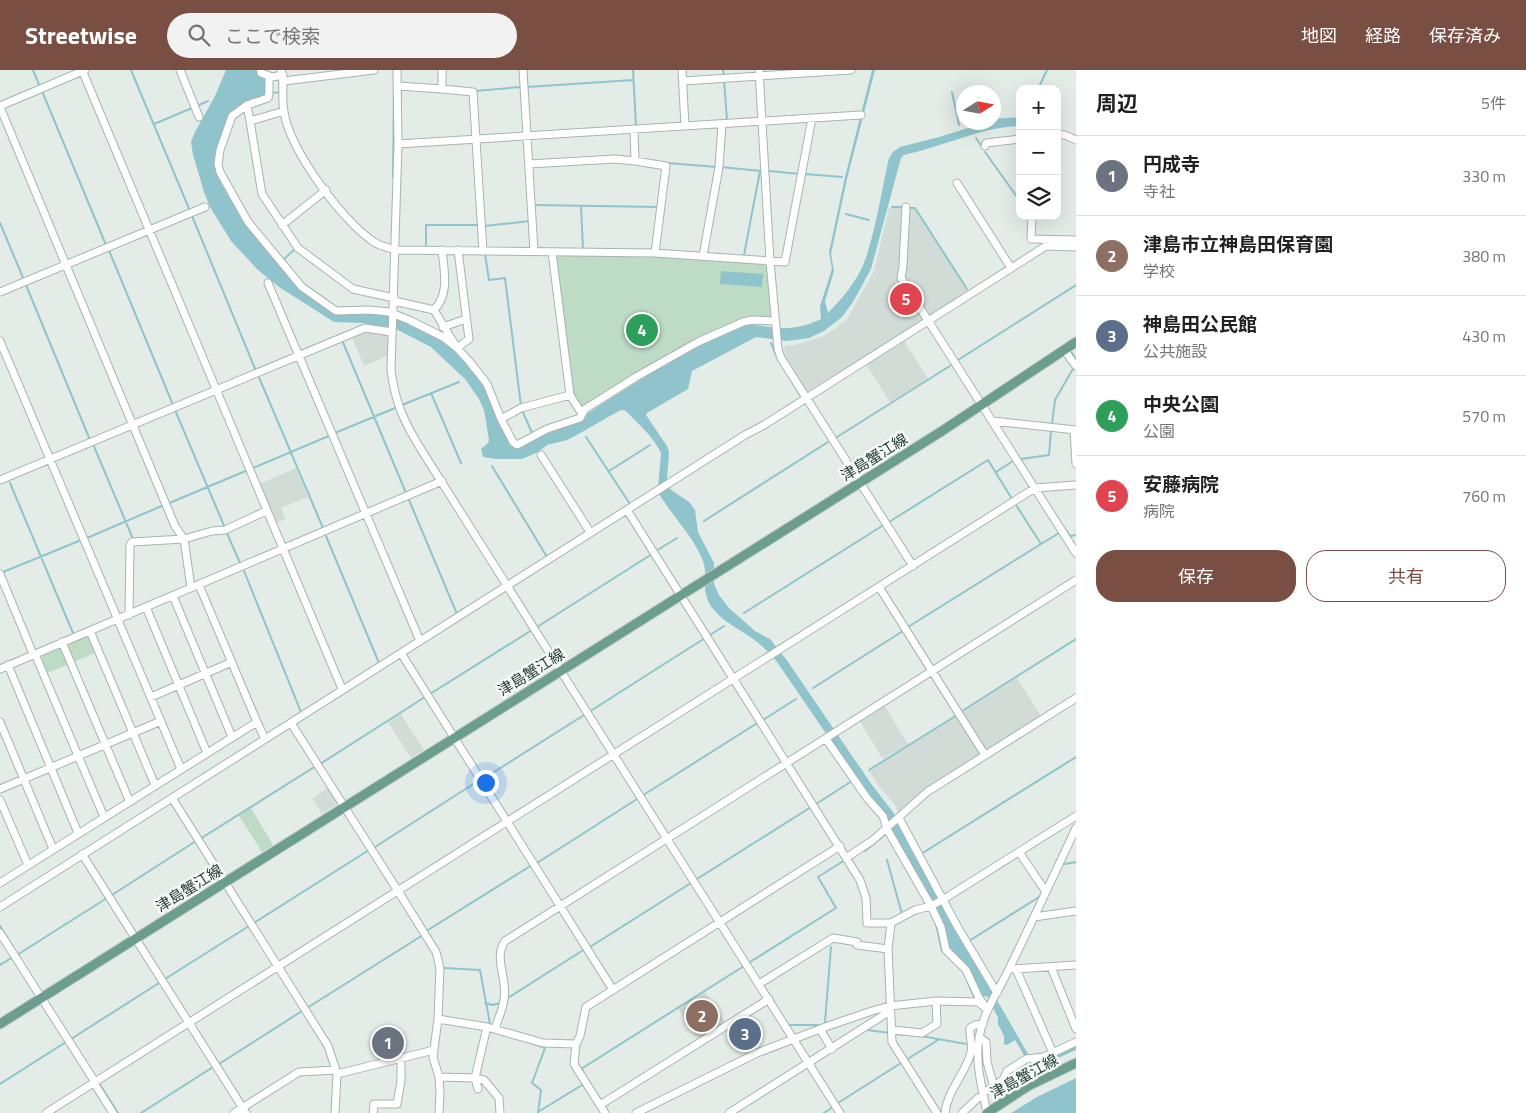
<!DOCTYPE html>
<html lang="ja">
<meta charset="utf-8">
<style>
:root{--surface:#fff;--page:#f2f2f2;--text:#202124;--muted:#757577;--line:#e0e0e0;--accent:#794e43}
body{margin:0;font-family:"Titillium Web","Noto Sans JP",sans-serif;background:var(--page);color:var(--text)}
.controls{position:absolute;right:15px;top:15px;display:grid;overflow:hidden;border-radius:10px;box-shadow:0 5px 20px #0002}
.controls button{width:45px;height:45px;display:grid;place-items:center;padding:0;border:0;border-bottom:1px solid var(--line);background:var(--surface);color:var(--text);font:25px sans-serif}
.compass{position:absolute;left:956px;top:15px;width:45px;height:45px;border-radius:50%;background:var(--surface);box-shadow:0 5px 20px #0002;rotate:79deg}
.you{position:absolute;left:485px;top:712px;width:18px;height:18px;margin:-12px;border:4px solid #fff;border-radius:50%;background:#1a73e8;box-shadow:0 0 0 8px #1a73e833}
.badge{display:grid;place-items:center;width:32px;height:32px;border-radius:50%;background:var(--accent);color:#fff;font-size:16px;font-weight:700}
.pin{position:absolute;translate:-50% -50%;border:2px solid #fff;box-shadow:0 1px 5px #0006}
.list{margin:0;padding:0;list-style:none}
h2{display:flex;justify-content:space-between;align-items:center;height:65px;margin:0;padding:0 20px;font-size:21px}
h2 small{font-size:16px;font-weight:400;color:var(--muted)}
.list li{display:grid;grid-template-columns:32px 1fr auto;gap:15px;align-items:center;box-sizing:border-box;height:80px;padding:0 20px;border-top:1px solid var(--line)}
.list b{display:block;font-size:19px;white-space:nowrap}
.list p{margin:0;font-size:16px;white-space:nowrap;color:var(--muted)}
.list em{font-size:16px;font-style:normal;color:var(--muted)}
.actions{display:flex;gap:10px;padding:15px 20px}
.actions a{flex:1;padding:11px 0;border:1px solid var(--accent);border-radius:20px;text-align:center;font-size:18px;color:var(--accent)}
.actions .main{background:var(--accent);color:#fff}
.icon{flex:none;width:28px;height:28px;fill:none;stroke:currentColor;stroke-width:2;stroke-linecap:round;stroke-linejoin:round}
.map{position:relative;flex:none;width:1076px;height:1043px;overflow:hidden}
header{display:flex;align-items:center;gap:30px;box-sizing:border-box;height:70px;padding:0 25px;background:var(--accent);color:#fff}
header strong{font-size:24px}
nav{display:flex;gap:28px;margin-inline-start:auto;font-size:18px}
.search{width:350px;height:45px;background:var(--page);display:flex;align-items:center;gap:12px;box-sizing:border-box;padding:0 18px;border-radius:28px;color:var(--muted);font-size:19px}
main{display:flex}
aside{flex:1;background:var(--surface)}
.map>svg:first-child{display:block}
.built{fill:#d2dcd7}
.green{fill:#bedbc6}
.water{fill:#90c4cc}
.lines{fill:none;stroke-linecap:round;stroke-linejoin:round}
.stream{stroke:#90c4cc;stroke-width:2}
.minor-casing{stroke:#a7b4af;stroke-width:9}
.major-casing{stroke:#c2c8c6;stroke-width:11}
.minor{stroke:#fff;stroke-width:7}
.major{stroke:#6c9e90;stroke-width:9}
.labels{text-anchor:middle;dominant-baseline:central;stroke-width:5;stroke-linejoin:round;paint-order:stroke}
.street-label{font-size:15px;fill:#253c35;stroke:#f4f9f6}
</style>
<header>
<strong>Streetwise</strong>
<div class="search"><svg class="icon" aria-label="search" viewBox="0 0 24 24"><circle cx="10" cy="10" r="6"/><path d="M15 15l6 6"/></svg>ここで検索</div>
<nav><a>地図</a><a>経路</a><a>保存済み</a></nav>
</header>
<main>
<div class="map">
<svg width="1076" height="1043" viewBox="0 0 1076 1043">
<rect width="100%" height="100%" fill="#e4ece8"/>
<!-- built -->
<path class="built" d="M889 138H915L967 221 900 264 928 309 890 332 862 288 807 322 786 287 784 276 795 275 822 267 836 258 847 249 874 201Z
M363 260 390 264 389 285 364 296 351 265Z
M296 398 308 427 281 438 286 449 274 454 257 415Z
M1017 608 1041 646 986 681 962 642Z
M884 635 908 674 883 689 859 650Z
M401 644 424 680 411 688 388 652Z
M958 645 981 682V686L900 742H898L895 735 880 718 869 701Z
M329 717 338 733 322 744 312 729Z
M705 922 726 954 699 971 678 939Z"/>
<!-- green -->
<path class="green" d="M557 184 665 186 766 194 767 195 771 248 742 250 581 338 573 324 554 185Z
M87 566 91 568 97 582 74 592 68 579 69 574Z
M61 578 64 579 70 594 47 603 41 589 42 586Z
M251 738 273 775 262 782 239 746Z"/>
<!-- water -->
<path class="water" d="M226 0H256L258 6 266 10 267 24 264 28C250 30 237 33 229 46L215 93V100L222 115 250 161 275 188 292 210 308 226 335 244 359 243 390 245 438 267 448 275 473 301 480 311 489 325 511 376 516 379 550 360 585 348 588 343C622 321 656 299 692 280 708 271 726 262 744 256 753 253 760 256 770 257 788 260 805 257 821 249L820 236 832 199 829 182 845 107 872 0H875L847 109 831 184 834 201 825 231 828 243C841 230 857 211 864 193 876 160 881 123 889 88L893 82 900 77 939 67 984 53 994 52V49L1020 47V56C982 57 942 77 904 85L901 88 871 199 853 232 842 247 824 261 809 268 787 271 756 267 692 301 688 319 647 343 646 345 667 376 669 382 667 410 670 419 689 432 695 440 698 462 714 493V514L719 525 729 538 755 561 770 569 786 589 872 715 893 742 908 773 939 826 964 873 1032 991C1047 993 1063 981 1076 975V980L1025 1003 1021 996 1028 992 1015 970 1007 975 1004 974V966L998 954V948L988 927 980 925 951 882 885 746 871 729 777 592C773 587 769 582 764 578 749 563 727 556 713 539 699 520 709 508 703 491 693 466 673 447 659 424L658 417 661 383C654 367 638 354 626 341L621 340 617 342 575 366 567 370 547 375 538 382 522 389H496L483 387 481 379 488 373 489 370 484 340 479 329 465 309 431 277 396 259 362 253 334 252 279 217 258 200 231 171 210 137 205 125 193 85 191 72 194 64 215 26Z
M721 201 763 204 762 217 720 214Z
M1076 1008V1043H1011L1037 1027Z"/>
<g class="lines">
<!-- stream -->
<path class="stream" d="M33 0 40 17
M131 0 190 141
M633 0 636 56
M723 0 724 6
M724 10 727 50
M527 17 633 10
M1038 19 1047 0
M42 21 106 175
M475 21 520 17
M952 22 959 55
M273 23 281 22
M197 36 208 31
M742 49 754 48
M154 54 192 38
M976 68 982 77
M985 82 1020 131
M667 93 717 97
M721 97 761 101
M769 101 800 104
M805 104 842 107
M393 107 394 10
M533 135 659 137
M581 136 583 179
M892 137H904
M909 138H915L967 219
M846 144 869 150
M192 146 256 301
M0 153 24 210
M484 156 530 151
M426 175V155H480
M108 178 173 335
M485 184 489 210 505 208 521 336
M744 185 760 101
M283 190 296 178
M26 215 90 370
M342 270 406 423
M771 273 777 287
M1072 283 1076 289
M958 290 1076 215
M838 304 925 249
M258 305 323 458
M792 312 800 325
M431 323 461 393
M402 335 459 312
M175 340 225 458
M522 340 532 363
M769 348 803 326
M1052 354 1055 330 1074 297
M335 363 395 338
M586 367 630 434
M837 367 953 294
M93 374 133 469
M1021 389 1049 385 1051 361
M492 396 547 487
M253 398 331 365
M609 401 650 375
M996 402 1013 391
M10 413 73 563
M409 430 457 544
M167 434 248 400
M1016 435 1041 474 1059 463
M704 451 828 372
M889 452 988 390 1012 429
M1065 459 1070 466 1076 465
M226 461 240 493
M326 466 379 593
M87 468 164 435
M656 481 677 468
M244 501 301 642
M3 502 79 471
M744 543 882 456
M450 548 463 539
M537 557 652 484
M908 557 1041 474
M710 565 724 556
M813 618 903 561
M430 624 532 560
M592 640 705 568
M962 641 1076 569
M292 648 324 628
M763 650 796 629
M320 694 425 627
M869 700 957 645
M483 709 584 645
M645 724 759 652
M816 734 852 711
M200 769 316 696
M375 777 478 711
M865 781 887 763
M921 784 1076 687
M851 789 859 783
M887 790 902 844
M537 793 637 729
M1065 794 1076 792
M697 809 811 737
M112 825 196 771
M254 853 369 780
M936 854 942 881
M0 856 13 877
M428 860 532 795
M969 871 1039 827
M590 877 691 813
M17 885 107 828
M750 892 836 838 818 807 845 790
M0 895 13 887
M444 898 480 900 490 954
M966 908 974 927
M165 909 249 856
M508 928 585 879
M485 933 493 935 500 933
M307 938 423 865
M825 952 831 877
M790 955H818
M867 960 890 963
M894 964 907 965
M921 966 966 974
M71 969 159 913
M529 972 545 978 532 1013 541 1020 538 1043
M906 990 938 970
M219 994 302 941
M583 1001 581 999 744 896
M99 1013 118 1043
M0 1014 66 972
M838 1033 901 993
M538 1042 582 1015
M141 1043 213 997
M824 1043 833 1037"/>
<defs>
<path id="minor" d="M82 0 342 619
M180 0 199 47
M261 0V3L272 7 283 5
M281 0C285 14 281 28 284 42 290 80 342 151 374 172 380 176 389 178 396 180L655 183 785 192 812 48
M397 0 398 74 391 300C395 333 405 354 422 381L840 1043
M523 0 534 181
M682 0 685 56
M759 0 770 191 778 279 781 288 913 496
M269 7V23L268 28 247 35 250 51 284 41
M284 11 374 0
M683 11 851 0
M398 16 442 19V0
M442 19 473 22 483 181
M247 35 232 46 220 80 218 94 220 102 248 152 302 217 336 241 369 240 389 242 409 250 443 267 457 278 469 291 487 314 501 349 521 338 570 325
M0 36 85 0
M0 37 162 425 175 456 184 469 191 518
M250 51 262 124 298 178 353 219 394 228
M634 59 635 91 666 96 655 183
M1057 65H1065L1076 70
M398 74 861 45
M985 76 986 73 1020 69
M529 94 615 89 635 91
M957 113 1011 198
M906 137 903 196 901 208 1076 483
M1032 146 1031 169 1076 170
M282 155 326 120
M442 180C444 201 450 224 434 240L457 278 469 269 458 180
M552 182 570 325 582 344
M703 186 719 97 722 54
M268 213 420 571
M0 222 205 137
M394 231 434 240
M443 257 466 249
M0 271 181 699
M1064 280 1076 296
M501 349 513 372 517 375 547 359 580 348 585 339 636 307 698 272 743 252 752 250 775 251
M993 351 1076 360
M1074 360 1076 394
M541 385 590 462
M0 410 365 258 392 262
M627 440 860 810 866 828 867 853H891L915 840 931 836 944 829 1076 746
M0 504 33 584
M879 517 985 685
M173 526 232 667
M146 537 207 683
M129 545 130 475 132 472 184 469 212 461 225 460 266 441
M90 561 155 715
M62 572 129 730
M401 583 613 920
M35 584 104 747
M8 595 78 763
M0 599 442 411
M151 627 232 592
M0 652 53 779
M257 652 265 669
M291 653 398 821 436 882 440 898 438 949 433 987 439 1007 440 1023 439 1043
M826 669 867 728 883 746 887 759 931 836 941 857 946 880 966 900 979 928 985 936
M0 719 161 651
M172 728 328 976 336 1000
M0 730 28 795
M899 748 957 856 997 923
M1019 782 1046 822
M82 784 246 1043
M846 788 873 770 927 722 1076 628
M0 813 257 652 199 515
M0 837 745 365 764 355 1046 176 1076 177
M1034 847 1076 841
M891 853 888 879 892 972 937 1043
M0 863 95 1012
M1051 897 1076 959
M1014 899 1076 895
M1016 899 1053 983
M759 914 833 868 857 872V875L888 879
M438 949 487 957
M495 959C498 949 503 939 504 929 508 909 493 888 505 871L1076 510
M820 959 832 979
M892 960 922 963 937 954 936 931
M979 967 986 972 987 992 994 1017
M337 1004 434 980
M439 1007 475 1008 484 1010 499 1028 500 1043
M94 1013 113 1043
M478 1019 475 1008 487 957 543 973 576 974
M988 1020 1003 1010 1007 1001 1026 989 1044 987 1076 972
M600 1035 769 929
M46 1043 1035 418 1076 415
M234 1043 299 1002 336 1000 337 1003
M335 1043 337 1004
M373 1043 374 1034H397L401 1011V988
M605 1043 574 994 576 974 580 966 586 937 840 776
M636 1043 757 983 828 956 872 941 890 936 936 931 978 932 988 940
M729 1043 890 941
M945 1043C947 1021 966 1003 971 982 973 975 969 966 970 958L975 955 983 954
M962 1043 978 1028
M987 1043C982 1018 975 993 979 968 983 942 998 922 1009 899 1032 852 1054 805 1076 758"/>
<path id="major" d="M0 954 942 361 1076 272
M987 1043 1028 1016 1076 993"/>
</defs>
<!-- minor casing -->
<use href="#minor" class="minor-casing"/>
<!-- major casing -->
<use href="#major" class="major-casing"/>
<!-- minor -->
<use href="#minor" class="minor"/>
<!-- major -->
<use href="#major" class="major"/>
</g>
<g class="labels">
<!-- street labels -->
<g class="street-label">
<text transform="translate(874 387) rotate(-32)">津島蟹江線</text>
<text transform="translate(531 602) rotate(-32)">津島蟹江線</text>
<text transform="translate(189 818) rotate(-32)">津島蟹江線</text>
<text transform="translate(1024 1006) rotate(-29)">津島蟹江線</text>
</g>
</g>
</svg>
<div class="controls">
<button>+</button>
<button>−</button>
<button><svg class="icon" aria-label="layers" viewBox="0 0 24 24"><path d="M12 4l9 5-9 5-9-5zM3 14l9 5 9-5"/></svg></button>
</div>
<svg class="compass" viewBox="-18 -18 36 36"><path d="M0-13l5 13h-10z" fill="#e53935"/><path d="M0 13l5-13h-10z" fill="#757577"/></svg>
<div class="you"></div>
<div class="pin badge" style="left:388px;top:973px;background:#6b7280">1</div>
<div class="pin badge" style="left:702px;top:946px;background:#8d6e63">2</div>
<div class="pin badge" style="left:745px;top:964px;background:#5c6f8a">3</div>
<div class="pin badge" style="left:642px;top:260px;background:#2e9e5b">4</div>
<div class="pin badge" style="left:906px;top:229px;background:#e0444e">5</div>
</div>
<aside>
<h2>周辺<small>5件</small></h2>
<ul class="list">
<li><span class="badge" style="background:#6b7280">1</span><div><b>円成寺</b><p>寺社</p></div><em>330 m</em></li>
<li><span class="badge" style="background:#8d6e63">2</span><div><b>津島市立神島田保育園</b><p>学校</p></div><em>380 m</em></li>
<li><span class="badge" style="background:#5c6f8a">3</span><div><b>神島田公民館</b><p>公共施設</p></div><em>430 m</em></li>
<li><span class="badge" style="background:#2e9e5b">4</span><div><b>中央公園</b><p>公園</p></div><em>570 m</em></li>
<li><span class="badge" style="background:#e0444e">5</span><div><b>安藤病院</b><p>病院</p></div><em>760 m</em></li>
</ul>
<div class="actions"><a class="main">保存</a><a>共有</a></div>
</aside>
</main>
